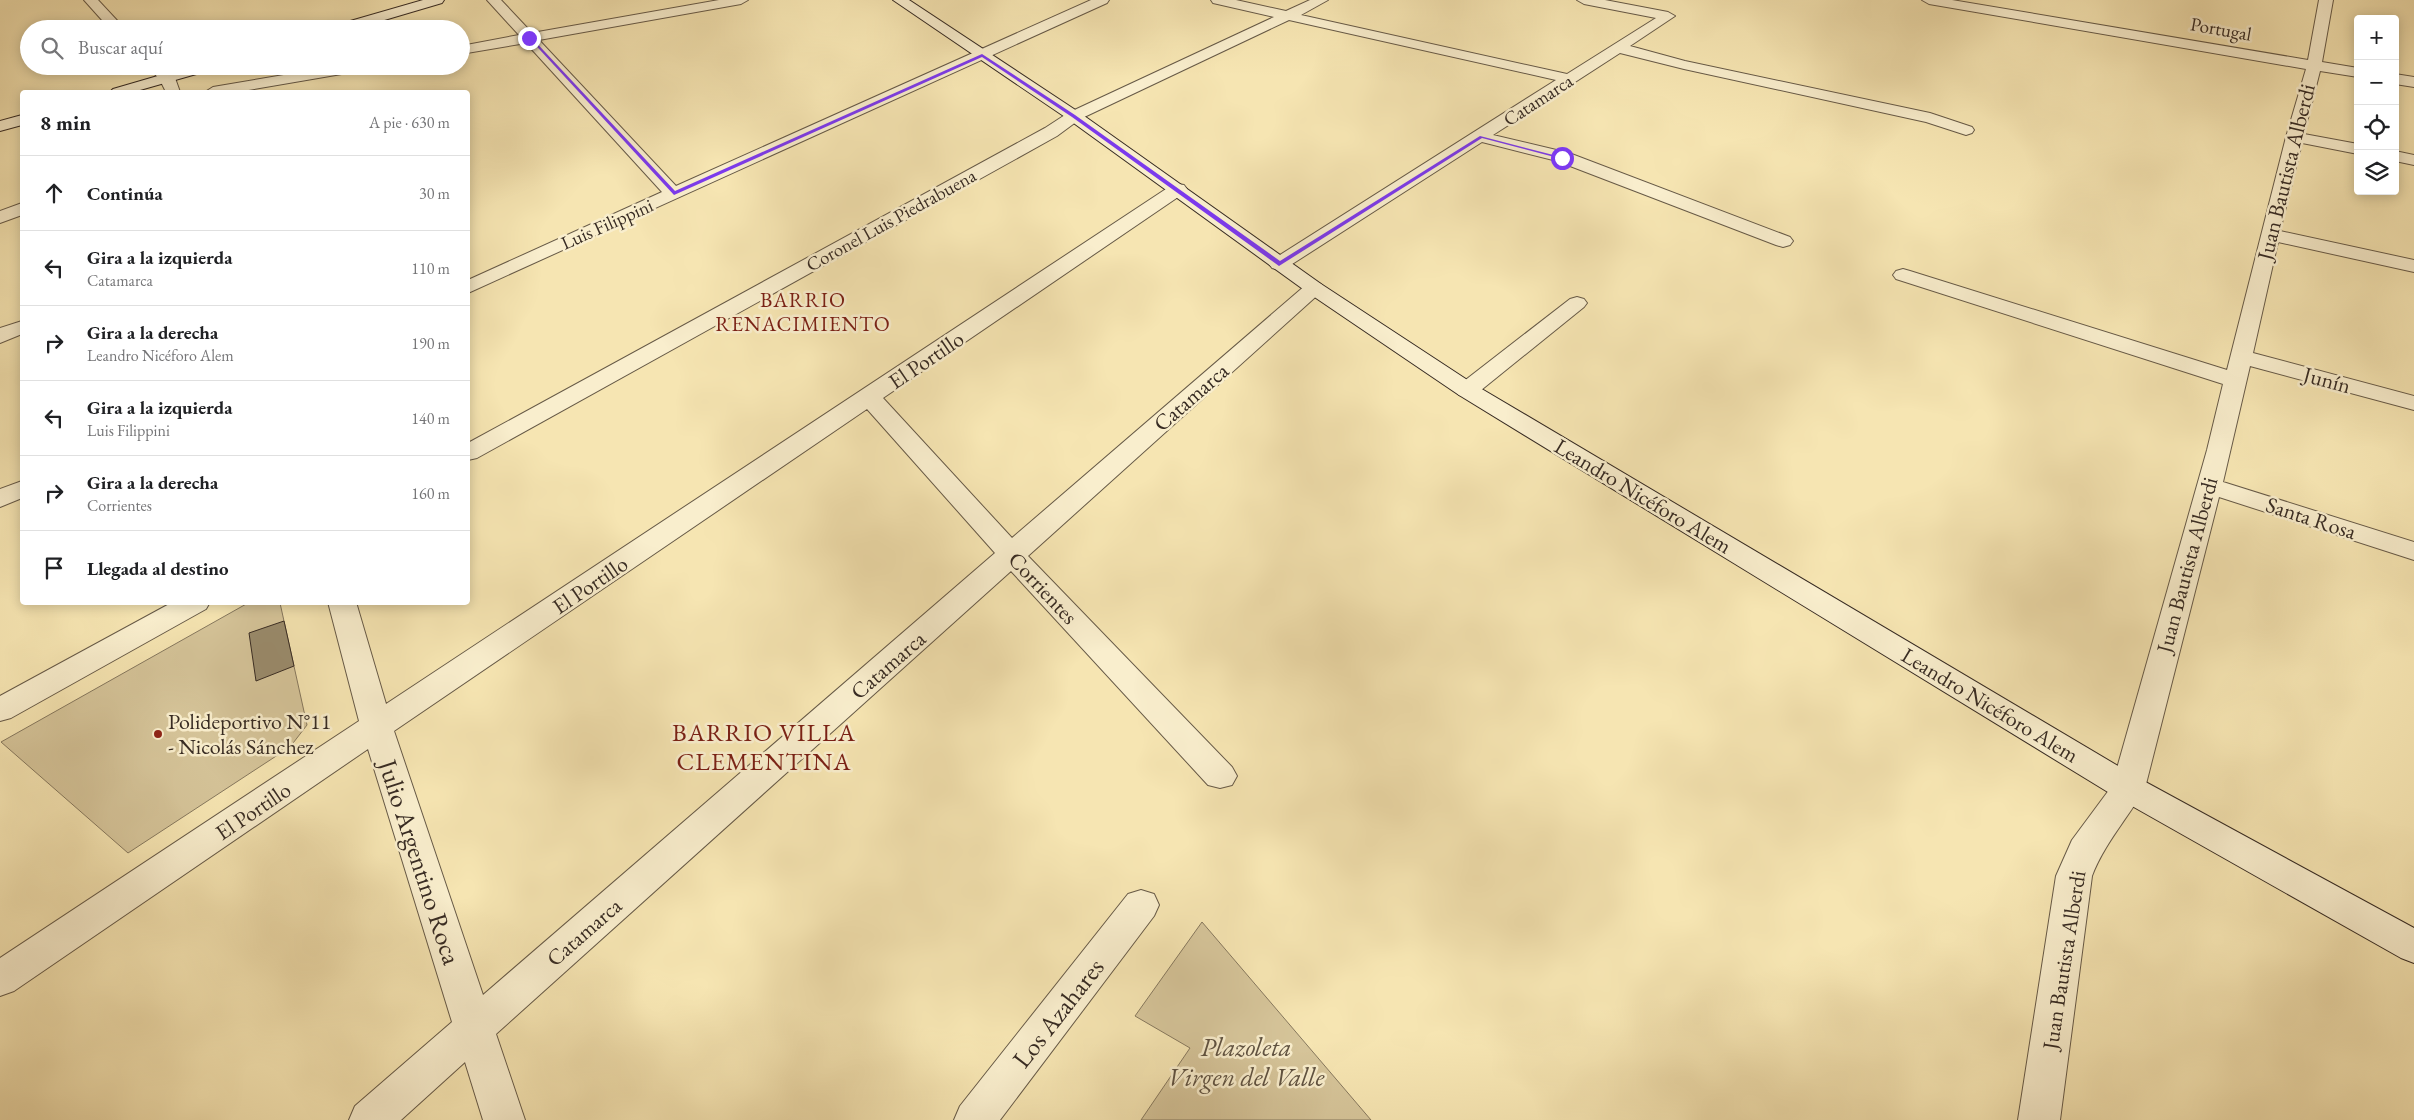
<!DOCTYPE html>
<html lang="es">
<meta charset="utf-8">
<style>
:root{--surface:#fff;--page:#f2f2f2;--text:#202124;--muted:#757577;--line:#e0e0e0}
body{margin:0;font-family:"EB Garamond",serif;background:var(--page);color:var(--text)}
.controls{position:absolute;right:15px;top:15px;display:grid;overflow:hidden;border-radius:5px;box-shadow:0 2px 12px #0003}
.controls button{width:45px;height:45px;display:grid;place-items:center;padding:0;border:0;border-bottom:1px solid var(--line);background:var(--surface);color:var(--text);font:25px sans-serif}
.stop{position:absolute;width:15px;height:15px;margin:-11px;border:4px solid #7c3aed;border-radius:50%;background:#fff}
.stop.end{background:#7c3aed;border-color:#fff;box-shadow:0 1px 5px #0008}
.list{margin:0;padding:0;list-style:none}
h2{display:flex;justify-content:space-between;align-items:center;height:65px;margin:0;padding:0 20px;font-size:21px}
h2 small{font-size:16px;font-weight:400;color:var(--muted)}
.list li{display:grid;grid-template-columns:32px 1fr auto;gap:15px;align-items:center;box-sizing:border-box;height:75px;padding:0 20px;border-top:1px solid var(--line)}
.list b{display:block;font-size:19px;white-space:nowrap}
.list p{margin:0;font-size:16px;white-space:nowrap;color:var(--muted)}
.list em{font-size:16px;font-style:normal;color:var(--muted)}
.icon{flex:none;width:28px;height:28px;fill:none;stroke:currentColor;stroke-width:2;stroke-linecap:round;stroke-linejoin:round}
.map{position:relative;flex:none;width:2414px;height:1120px;overflow:hidden}
.search{position:absolute;background:var(--surface);box-shadow:0 2px 12px #0003;left:20px;top:20px;width:450px;height:55px;display:flex;align-items:center;gap:12px;box-sizing:border-box;padding:0 18px;border-radius:28px;color:var(--muted);font-size:19px}
.panel{position:absolute;background:var(--surface);box-shadow:0 2px 12px #0003;left:20px;top:90px;width:450px;height:515px;border-radius:5px}
.map>svg:first-child{display:block}
.green{fill:#d6c59a;stroke:#86785e}
.building{fill:#9a8c6d;stroke:#372b23}
.lines{fill:none;stroke-linecap:round;stroke-linejoin:round}
.street-casing{stroke:#675a47;stroke-width:2}
.secondary-casing{stroke:#372b23;stroke-width:2}
.street{fill:#f9eecd;fill-rule:evenodd}
.secondary{fill:#f9eecd;fill-rule:evenodd}
.route{fill:#7c3aed}
.poi-dot{fill:#8f2418;stroke:#f9eecd;stroke-width:2}
.labels{text-anchor:middle;dominant-baseline:central;stroke-width:5;stroke-linejoin:round;paint-order:stroke}
.far-street-label{font-size:19px;fill:#372b23;stroke:#f9eecd}
.far-quarter-label{font-size:21px;letter-spacing:1px;fill:#7a1f14;stroke:#f9eecd}
.street-label{font-size:22px;fill:#372b23;stroke:#f9eecd}
.poi-label{font-size:22px;fill:#372b23;stroke:#f9eecd;text-anchor:start}
.quarter-label{font-size:25px;letter-spacing:1px;fill:#7a1f14;stroke:#f9eecd}
.near-street-label{font-size:26px;fill:#372b23;stroke:#f9eecd}
.near-park-label{font-size:26px;font-style:italic;fill:#5f5241;stroke:#f9eecd}
</style>
<div class="map">
<svg width="2414" height="1120" viewBox="0 0 2414 1120">
<rect width="100%" height="100%" fill="#f6e5b2"/>
<filter id="stains"><feTurbulence type="fractalNoise" baseFrequency=".004" numOctaves="4"/><feColorMatrix values="0 0 0 0 .2 0 0 0 0 .09 0 0 0 0 .02 0 0 0 .5 -.17"/></filter>
<radialGradient id="worn" r=".72"><stop offset=".6" stop-color="#630" stop-opacity="0"/><stop offset="1" stop-color="#630" stop-opacity=".3"/></radialGradient>
<!-- green -->
<path class="green" d="M248 603H280L307 725 290 747 128 853 1 742Z
M1202 922 1371 1120H1141L1190 1048 1135 1016Z"/>
<!-- building -->
<path class="building" d="M284 621 294 666 256 681 249 633Z"/>
<g class="lines">
<defs>
<path id="street" d="M84 0H98L125 29H110Z
M487 0H501L532 33 719 0H748L741 4 539 40 676 186 1091 0H1109L1107 3 468 293V280L662 192 526 43 461 54V46L519 35Z
M1211 0H1236L1286 11 1310 0H1328L1301 15 1567 74 1656 18 1584 4 1577 0H1605L1668 12 1675 16 1630 46 1685 61 1930 113 1972 127 1974 130 1972 133 1966 135 1926 122 1684 69 1620 53 1493 135 1569 153 1790 237 1793 241 1790 245 1783 247 1776 245 1557 161 1482 142 1286 268 1279 270 1272 268 1269 264 1272 260 1556 80 1289 20 1080 119 1057 136 477 458 468 460V443L1045 128 1068 113 1274 17 1213 3Z
M1922 0H1952L2308 60 2319 0H2333L2322 62 2358 68V77L2320 71 2304 134 2358 144V154L2302 143 2280 231 2414 260V272L2278 242 2253 353 2414 396V410L2250 366 2223 482 2414 542V560L2219 497 2145 788C2128 818 2104 844 2092 876L2060 1120H2018L2056 876 2072 840 2112 786 2207 450 2223 384 1896 279 1893 275 1896 271 1903 269 1910 271 2227 370 2286 137 2306 69 1929 4Z
M148 66H164L175 78 180 92H166L160 80Z
M337 66H372L365 70 237 92H205L213 87Z
M2395 74 2414 77V87L2395 84Z
M2395 151 2414 155V165L2395 161Z
M1178 184 1184 185 1187 189 1184 193 883 398 1012 538 1307 284 1314 282 1321 284 1324 288 1321 292 1028 556 1232 767 1237 776 1232 785 1220 788 1208 785 1011 571 496 1034 525 1120H483L465 1062 401 1120H349L355 1106 452 1022 368 749 14 991 0 996V958L359 721 328 602H356L386 704 1172 185ZM867 409 995 553 483 995 394 731Z
M22 203V215L0 223V211Z
M1577 297 1584 299 1587 303 1584 307 1475 395 1467 397 1459 395 1455 390 1459 385 1570 299Z
M22 321V334L0 343V328Z
M22 481V498L0 507V489Z
M173 602H210L206 609 11 718 0 721V696Z
M1141 890 1154 894 1159 905 1154 916 1000 1120H954L960 1106 1128 894Z"/>
<path id="secondary" d="M423 0H444L442 3 354 29H331L333 26Z
M893 0H909L1080 113 1321 284 1475 385 2140 779 2414 928V963L2401 958 2116 797 1459 395 1307 292 1068 119Z
M192 66H216L214 69 133 92H110L113 89Z
M22 115V125L0 131V121Z"/>
</defs>
<!-- street casing -->
<use href="#street" class="street-casing"/>
<!-- secondary casing -->
<use href="#secondary" class="secondary-casing"/>
<!-- street -->
<use href="#street" class="street"/>
<!-- secondary -->
<use href="#secondary" class="secondary"/>
</g>
<!-- route -->
<path class="route" d="M528 37H531L675 191 982 54 1075 115 1280 261 1480 136 1565 158 1562 159 1482 138 1279 266 1072 117 982 57 674 195Z"/>
<!-- markers -->
<circle class="poi-dot" cx="158" cy="734" r="5"/>
<g class="labels">
<!-- far-street labels -->
<g class="far-street-label">
<text transform="translate(2221 29) rotate(10)">Portugal</text>
<text transform="translate(1538 100) rotate(-33)">Catamarca</text>
<text transform="translate(891 220) rotate(-29)">Coronel Luis Piedrabuena</text>
<text transform="translate(607 224) rotate(-24)">Luis Filippini</text>
</g>
<!-- far-quarter labels -->
<g class="far-quarter-label">
<text x="803" y="299">BARRIO<tspan x="803" dy="24">RENACIMIENTO</tspan></text>
</g>
<!-- street labels -->
<g class="street-label">
<text transform="translate(2286 172) rotate(-76)">Juan Bautista Alberdi</text>
<text transform="translate(926 360) rotate(-34)">El Portillo</text>
<text transform="translate(2327 380) rotate(15)">Junín</text>
<text transform="translate(1191 397) rotate(-41)">Catamarca</text>
<text transform="translate(1643 496) rotate(31)">Leandro Nicéforo Alem</text>
<text transform="translate(2311 518) rotate(18)">Santa Rosa</text>
<text transform="translate(2187 565) rotate(-75)">Juan Bautista Alberdi</text>
<text transform="translate(590 585) rotate(-34)">El Portillo</text>
<text transform="translate(1043 588) rotate(47)">Corrientes</text>
<text transform="translate(888 665) rotate(-41)">Catamarca</text>
<text transform="translate(1990 705) rotate(31)">Leandro Nicéforo Alem</text>
<text transform="translate(253 811) rotate(-34)">El Portillo</text>
<text transform="translate(584 932) rotate(-41)">Catamarca</text>
<text transform="translate(2064 960) rotate(-81)">Juan Bautista Alberdi</text>
</g>
<!-- poi labels -->
<g class="poi-label">
<text x="168" y="721">Polideportivo N°11<tspan x="168" dy="25">- Nicolás Sánchez</tspan></text>
</g>
<!-- quarter labels -->
<g class="quarter-label">
<text x="764" y="732">BARRIO VILLA<tspan x="764" dy="29">CLEMENTINA</tspan></text>
</g>
<!-- near-street labels -->
<g class="near-street-label">
<text transform="translate(420 862) rotate(72)">Julio Argentino Roca</text>
<text transform="translate(1058 1013) rotate(-52)">Los Azahares</text>
</g>
<!-- near-park labels -->
<g class="near-park-label">
<text x="1246" y="1047">Plazoleta<tspan x="1246" dy="30">Virgen del Valle</tspan></text>
</g>
</g>
<rect width="100%" height="100%" filter="url(#stains)"/>
<rect width="100%" height="100%" fill="url(#worn)"/>
</svg>
<div class="controls">
<button>+</button>
<button>−</button>
<button><svg class="icon" aria-label="locate" viewBox="0 0 24 24"><circle cx="12" cy="12" r="6"/><path d="M12 2v4M12 18v4M2 12h4M18 12h4"/></svg></button>
<button><svg class="icon" aria-label="layers" viewBox="0 0 24 24"><path d="M12 4l9 5-9 5-9-5zM3 14l9 5 9-5"/></svg></button>
</div>
<div class="stop" style="left:1562px;top:158px"></div>
<div class="stop end" style="left:529px;top:38px"></div>
<div class="search"><svg class="icon" aria-label="search" viewBox="0 0 24 24"><circle cx="10" cy="10" r="6"/><path d="M15 15l6 6"/></svg>Buscar aquí</div>
<section class="panel">
<h2>8 min<small>A pie · 630 m</small></h2>
<ul class="list">
<li><svg class="icon" aria-label="ahead" viewBox="0 0 24 24"><path d="M12 20V5M6 11l6-6 6 6"/></svg><div><b>Continúa</b></div><em>30 m</em></li>
<li><svg class="icon" aria-label="left" viewBox="0 0 24 24"><path d="M17 20v-9H6M10 6l-5 5 5 5"/></svg><div><b>Gira a la izquierda</b><p>Catamarca</p></div><em>110 m</em></li>
<li><svg class="icon" aria-label="right" viewBox="0 0 24 24"><path d="M7 20v-9h11M14 6l5 5-5 5"/></svg><div><b>Gira a la derecha</b><p>Leandro Nicéforo Alem</p></div><em>190 m</em></li>
<li><svg class="icon" aria-label="left" viewBox="0 0 24 24"><path d="M17 20v-9H6M10 6l-5 5 5 5"/></svg><div><b>Gira a la izquierda</b><p>Luis Filippini</p></div><em>140 m</em></li>
<li><svg class="icon" aria-label="right" viewBox="0 0 24 24"><path d="M7 20v-9h11M14 6l5 5-5 5"/></svg><div><b>Gira a la derecha</b><p>Corrientes</p></div><em>160 m</em></li>
<li><svg class="icon" aria-label="arrive" viewBox="0 0 24 24"><path d="M6 21V4h12l-3 4 3 4H6"/></svg><div><b>Llegada al destino</b></div></li>
</ul>
</section>
</div>
